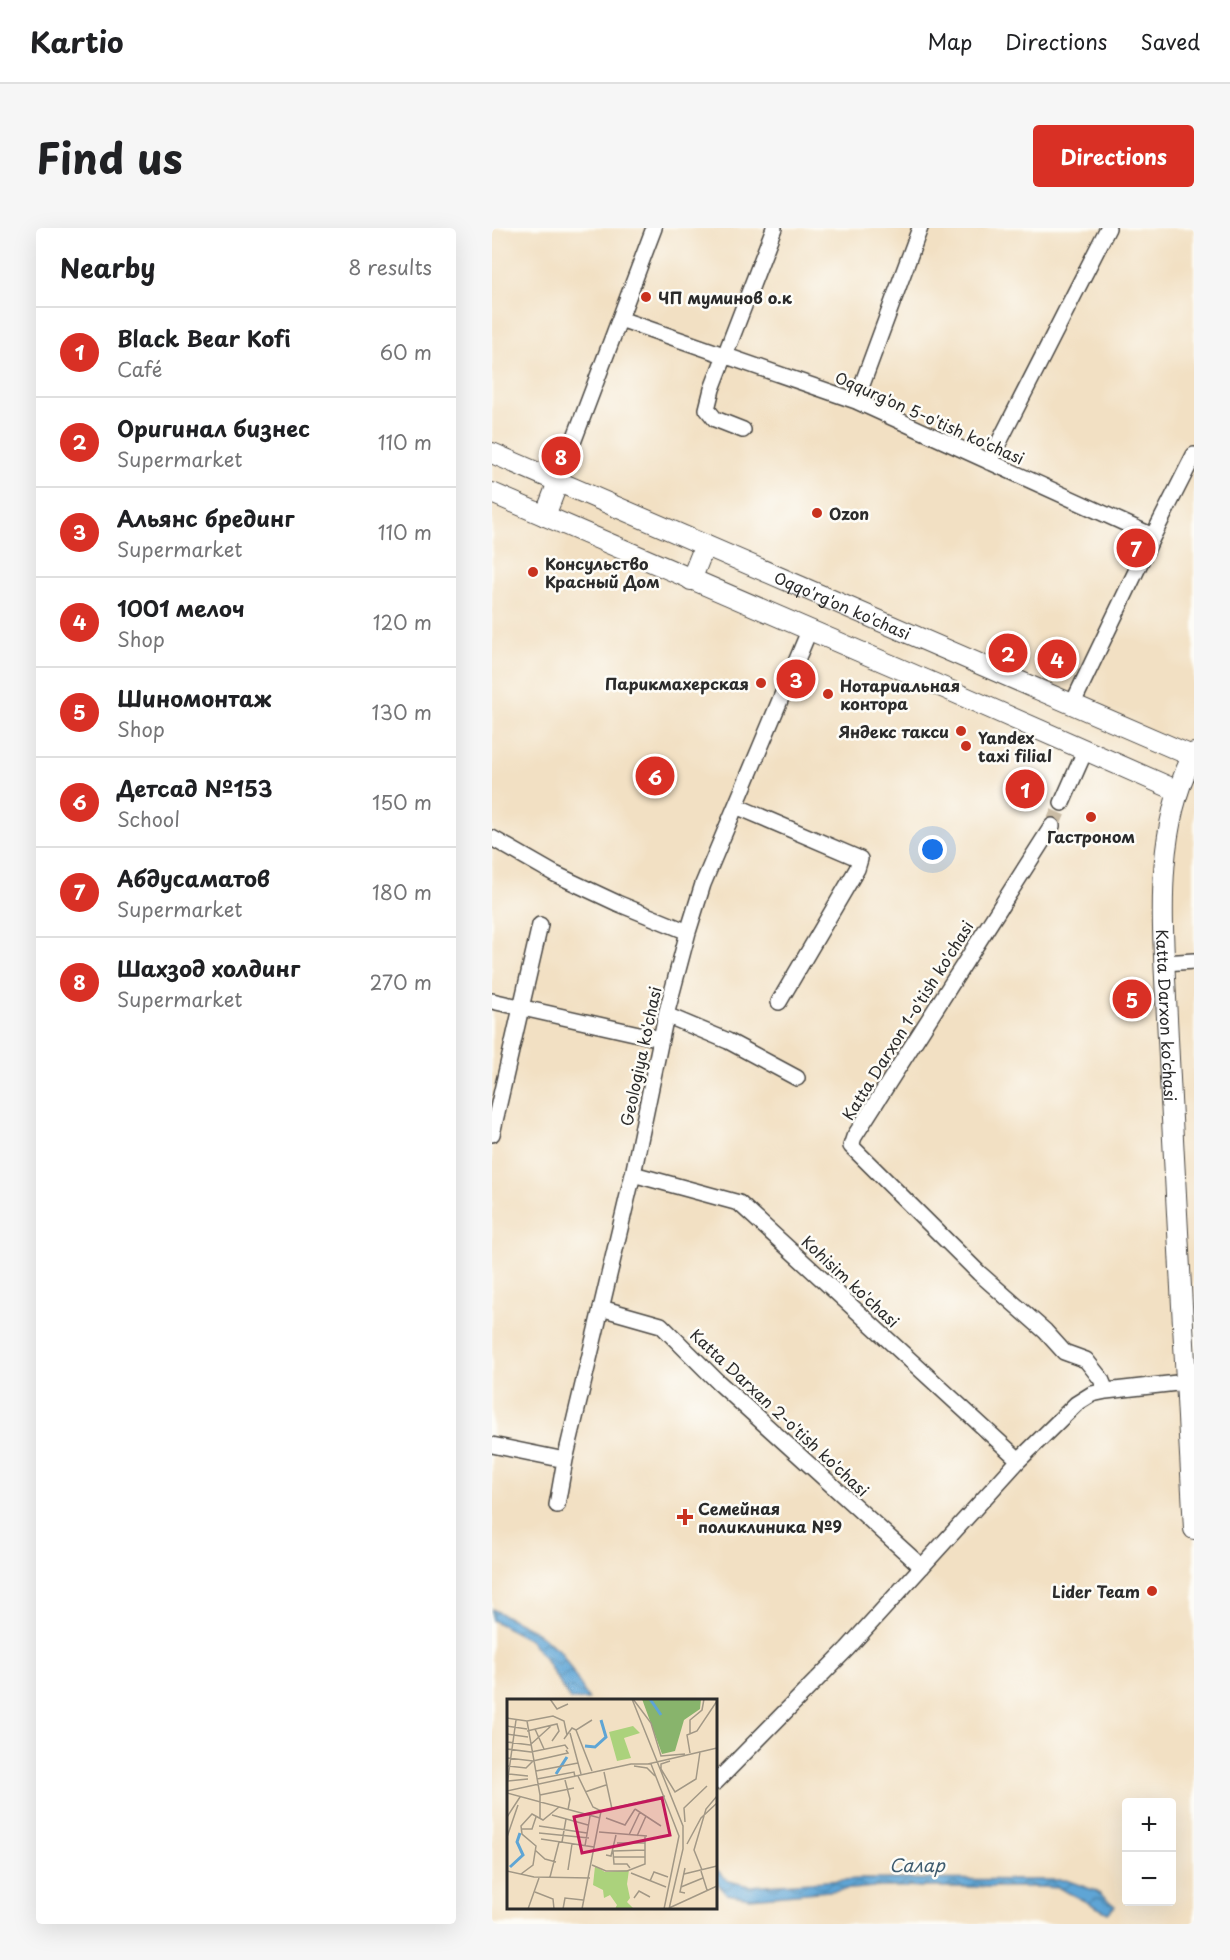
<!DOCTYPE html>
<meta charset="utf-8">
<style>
:root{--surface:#fff;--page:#f6f6f6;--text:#202124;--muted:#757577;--line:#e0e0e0;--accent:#d93025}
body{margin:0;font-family:"Playpen Sans",sans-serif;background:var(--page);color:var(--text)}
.controls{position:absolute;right:18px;bottom:18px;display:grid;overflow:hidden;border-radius:6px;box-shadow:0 6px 24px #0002}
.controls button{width:54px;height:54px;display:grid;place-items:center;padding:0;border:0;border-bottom:2px solid var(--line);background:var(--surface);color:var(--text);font:30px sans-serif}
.you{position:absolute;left:441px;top:622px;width:21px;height:21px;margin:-15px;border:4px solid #fff;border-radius:50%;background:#1a73e8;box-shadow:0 0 0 9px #1a73e833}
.badge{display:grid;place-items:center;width:39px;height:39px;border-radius:50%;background:var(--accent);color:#fff;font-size:20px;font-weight:700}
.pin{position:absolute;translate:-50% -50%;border:3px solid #fff;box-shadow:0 2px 6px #0006}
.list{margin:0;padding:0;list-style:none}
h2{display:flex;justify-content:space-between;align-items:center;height:78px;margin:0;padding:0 24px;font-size:26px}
h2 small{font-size:20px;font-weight:400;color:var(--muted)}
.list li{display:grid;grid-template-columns:39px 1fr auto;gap:18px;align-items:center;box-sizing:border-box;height:90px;padding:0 24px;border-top:2px solid var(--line)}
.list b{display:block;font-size:22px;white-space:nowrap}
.list p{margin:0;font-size:20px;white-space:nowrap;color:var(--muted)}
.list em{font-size:20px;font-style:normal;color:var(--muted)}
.map{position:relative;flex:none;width:702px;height:1696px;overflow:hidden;border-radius:6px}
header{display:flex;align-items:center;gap:36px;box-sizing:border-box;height:84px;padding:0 30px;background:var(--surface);border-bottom:2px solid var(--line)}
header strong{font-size:28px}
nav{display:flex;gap:33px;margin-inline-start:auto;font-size:21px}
.intro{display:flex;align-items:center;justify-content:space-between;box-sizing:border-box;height:144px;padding:0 36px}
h1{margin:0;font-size:42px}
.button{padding:15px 27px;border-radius:6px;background:var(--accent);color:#fff;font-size:21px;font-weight:700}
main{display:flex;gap:36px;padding:0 36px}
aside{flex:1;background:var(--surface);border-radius:6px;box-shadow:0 6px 24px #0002}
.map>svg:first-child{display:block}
.water{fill:url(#water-waves);stroke:#446880;stroke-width:1.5}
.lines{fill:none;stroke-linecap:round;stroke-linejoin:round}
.minor-tunnel{stroke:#cabca5;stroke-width:15;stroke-dasharray:15 8;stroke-linecap:butt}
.minor-casing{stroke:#494642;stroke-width:18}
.major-casing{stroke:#494642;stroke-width:22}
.minor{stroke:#fff;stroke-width:15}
.major{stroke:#fff;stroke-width:20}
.poi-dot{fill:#c8321e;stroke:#fdfcf7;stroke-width:2}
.labels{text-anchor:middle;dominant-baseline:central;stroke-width:5;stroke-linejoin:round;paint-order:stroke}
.poi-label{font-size:16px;font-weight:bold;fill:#2b2b2b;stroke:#fdfcf7;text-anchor:start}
.street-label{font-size:16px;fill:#2b2b2b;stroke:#fdfcf7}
.water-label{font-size:18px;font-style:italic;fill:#3f5c6f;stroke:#fdfcf7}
.inset-river{fill:none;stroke:#5ea5d5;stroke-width:3}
.inset-road{fill:none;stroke:#a29886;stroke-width:1.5}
.view{fill:#c2185b;fill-opacity:0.15;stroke:#c2185b;stroke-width:3}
.inset-edge{fill:none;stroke:#2b2b2b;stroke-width:3}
</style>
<header>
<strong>Kartio</strong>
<nav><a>Map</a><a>Directions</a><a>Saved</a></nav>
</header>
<div class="intro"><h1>Find us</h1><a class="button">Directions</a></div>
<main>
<aside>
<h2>Nearby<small>8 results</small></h2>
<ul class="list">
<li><span class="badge">1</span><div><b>Black Bear Kofi</b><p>Café</p></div><em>60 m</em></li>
<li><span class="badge">2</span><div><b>Оригинал бизнес</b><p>Supermarket</p></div><em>110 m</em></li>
<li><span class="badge">3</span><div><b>Альянс брединг</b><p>Supermarket</p></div><em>110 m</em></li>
<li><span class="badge">4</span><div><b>1001 мелоч</b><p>Shop</p></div><em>120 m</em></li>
<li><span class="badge">5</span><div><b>Шиномонтаж</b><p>Shop</p></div><em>130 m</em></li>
<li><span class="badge">6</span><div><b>Детсад №153</b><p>School</p></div><em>150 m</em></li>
<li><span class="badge">7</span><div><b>Абдусаматов</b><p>Supermarket</p></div><em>180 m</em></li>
<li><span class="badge">8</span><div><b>Шахзод холдинг</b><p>Supermarket</p></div><em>270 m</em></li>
</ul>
</aside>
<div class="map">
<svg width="702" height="1696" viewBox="0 0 702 1696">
<defs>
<pattern id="water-waves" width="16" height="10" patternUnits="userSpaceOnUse" patternTransform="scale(1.5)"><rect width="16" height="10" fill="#5ea5d5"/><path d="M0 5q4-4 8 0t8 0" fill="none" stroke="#4e87ad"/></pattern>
</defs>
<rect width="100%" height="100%" fill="#fdfcf7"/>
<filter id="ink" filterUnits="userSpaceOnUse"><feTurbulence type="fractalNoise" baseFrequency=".0167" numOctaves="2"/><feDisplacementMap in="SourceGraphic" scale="12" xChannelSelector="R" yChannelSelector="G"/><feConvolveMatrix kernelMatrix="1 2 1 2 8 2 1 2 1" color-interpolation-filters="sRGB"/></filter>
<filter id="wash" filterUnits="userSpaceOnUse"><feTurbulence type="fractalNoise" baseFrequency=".008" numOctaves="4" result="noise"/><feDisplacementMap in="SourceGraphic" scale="24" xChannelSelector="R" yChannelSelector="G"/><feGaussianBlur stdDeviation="1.35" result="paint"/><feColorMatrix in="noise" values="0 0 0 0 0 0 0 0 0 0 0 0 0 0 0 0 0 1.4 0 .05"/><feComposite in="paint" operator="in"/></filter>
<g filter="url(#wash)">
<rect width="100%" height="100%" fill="#f2e0c3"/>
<!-- water -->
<path class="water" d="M0 1381 43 1403 69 1424 97 1472H78L54 1433 38 1412 0 1392Z
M224 1641 236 1653 257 1658 366 1651 574 1652 604 1663 623 1678 616 1685 567 1660 548 1659H382L258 1670 235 1666 224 1654Z"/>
</g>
<g filter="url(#ink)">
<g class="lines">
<!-- minor-tunnel -->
<path class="minor-tunnel" d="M560 598 570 575"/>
<defs>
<path id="minor" d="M128 91 364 173 661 308
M364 173 428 0
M251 202 223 191 215 181 220 161 282 0
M497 234 616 0
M66 254 162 0
M580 477 661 308 702 227
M570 575 593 523
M244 578 368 631 365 641 287 774
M560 598 362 909 359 918 487 1045 553 1103 572 1124 594 1132 609 1151 614 1163
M0 610 63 646 125 675 196 704
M672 735 702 733
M0 773 169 811
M174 787 236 813 305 850
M0 906 48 697
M141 946 247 975 527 1232
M109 1080 169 1097 225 1153 430 1339
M0 1217 73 1232
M65 1277 73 1232 141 946 174 787 196 704 211 656 317 403
M224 1554 355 1421 527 1232 584 1176 600 1166 614 1163 694 1154"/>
<g id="major">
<path id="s1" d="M0 225 700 528"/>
<path d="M0 265 457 462 686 563"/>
<path d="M53 288 66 254"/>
<path d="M199 352 213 317"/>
<path id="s2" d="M702 525C663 601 670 688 674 770 676 817 679 864 681 911 688 1041 695 1171 702 1301"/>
</g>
</defs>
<!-- minor casing -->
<use href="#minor" class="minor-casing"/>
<!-- major casing -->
<use href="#major" class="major-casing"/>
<!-- minor -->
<use href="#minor" class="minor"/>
<!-- major -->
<use href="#major" class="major"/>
</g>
</g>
<!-- markers -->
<g class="poi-dot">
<circle cx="154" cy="69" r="6"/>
<circle cx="325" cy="285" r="6"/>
<circle cx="41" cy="344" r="6"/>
<circle cx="269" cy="455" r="6"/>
<circle cx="336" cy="466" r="6"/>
<circle cx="469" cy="503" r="6"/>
<circle cx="474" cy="518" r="6"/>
<circle cx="599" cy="589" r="6"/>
<path d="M190 1280h6v6h6v6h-6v6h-6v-6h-6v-6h6z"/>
<circle cx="660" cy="1363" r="6"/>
</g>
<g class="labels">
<!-- poi labels -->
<g class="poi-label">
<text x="166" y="69">ЧП муминов о.к</text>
<text x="337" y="285">Ozon</text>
<text x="53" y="335">Консульство<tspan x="53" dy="18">Красный Дом</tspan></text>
<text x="257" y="455" text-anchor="end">Парикмахерская</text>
<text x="348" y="457">Нотариальная<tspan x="348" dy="18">контора</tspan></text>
<text x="457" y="503" text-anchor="end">Яндекс такси</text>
<text x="486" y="509">Yandex<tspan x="486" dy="18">taxi filial</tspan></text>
<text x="599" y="608" text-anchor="middle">Гастроном</text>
<text x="206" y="1280">Семейная<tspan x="206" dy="18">поликлиника №9</tspan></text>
<text x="648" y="1363" text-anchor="end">Lider Team</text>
</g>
<!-- street labels -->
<g class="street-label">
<text transform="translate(438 189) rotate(24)">Oqqurg'on 5-o'tish ko'chasi</text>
<text stroke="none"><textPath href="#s1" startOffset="382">Oqqo'rg'on ko'chasi</textPath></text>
<text stroke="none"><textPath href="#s2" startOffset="267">Katta Darxon ko'chasi</textPath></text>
<text transform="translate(415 792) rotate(-58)">Katta Darxon 1-o'tish ko'chasi</text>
<text transform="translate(148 828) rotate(-78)">Geologiya ko'chasi</text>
<text transform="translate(359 1053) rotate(43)">Kohisim ko'chasi</text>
<text transform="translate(288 1184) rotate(43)">Katta Darxan 2-o'tish ko'chasi</text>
</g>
<!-- water labels -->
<g class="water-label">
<text x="425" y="1636">Салар</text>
</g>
</g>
<!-- overview -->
<g transform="translate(15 1471)">
<rect width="210" height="210" fill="#f2e0c3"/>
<path d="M126 27 133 34 117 39 124 59 110 62 102 33ZM88 167 98 173 122 171 120 185 123 199 120 203 127 210H108L110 206 103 196 97 199 96 191 86 186Z" fill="#abd27c"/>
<path d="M135 0H194L193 10 177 21 168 52 155 55Z" fill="#88b46c"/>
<path class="inset-river" d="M143 0 154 16M78 47 88 48 99 38 94 21M49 75 60 58M3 168 16 156 10 143 13 134"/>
<path class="inset-road" d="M43 0 50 10 61 5M125 0 176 127V150L162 210M126 0 144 24 154 57 178 55M0 19 20 22 46 17 57 22 60 36M85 21 69 31 85 72M20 22 33 96V120M0 27 20 30M28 30 37 50M20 32 50 25 52 32 45 42M63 34 74 75M0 35 21 38M183 35V21L195 11 197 0M57 40 65 29 69 31M0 43 23 46 44 27M0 50 24 53 58 46 61 50M183 54 180 36 190 32 210 2M0 59 26 62 61 54 59 51M163 62 154 65V70L168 93 189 80 193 53M141 65 210 49M0 67 19 69 26 62M127 67 140 69 148 77M29 72 71 64M97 73 105 110M2 75 21 77M71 77 86 108 94 112 158 97M30 80 67 73 68 78M58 81 63 100 61 111M0 82 21 80M0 86 9 21M0 92 124 65H144L172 137 157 210M78 93 99 86M0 94 93 119M33 96 67 89M128 110 154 127M45 116 81 126M0 118 13 98M99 119 118 126 128 110M178 123 177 109 200 87M32 127 80 134M15 130H25L29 118M92 133 140 137M32 134 82 139M122 136 133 113M130 137 139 117M0 138 11 106M34 140 87 148M55 143 59 120M110 144H138M180 145 194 119 210 104M78 147 83 117M28 151 38 160 49 163M99 156 104 157 109 136M107 158H138M85 166 99 172H120L138 165V137M123 169 120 165H107L106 152 138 151M178 169 173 193 178 194M61 171 65 145M195 171 187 151 199 110 210 97M0 172 27 178 83 179M194 172 200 191M124 174 159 188M14 175 26 166 29 147 15 135 14 127 25 115 36 121 52 108M177 175 210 167M43 178 52 143M143 182 147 173 161 178M174 188 196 179M28 193 46 200 47 210M127 199 132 192 143 198M21 210 32 179M56 210 58 199 76 201M75 210 94 112M160 210 210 187"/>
<path class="view" d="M155 99 163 136 75 154 67 118Z"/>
<rect width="210" height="210" class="inset-edge"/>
</g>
</svg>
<div class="controls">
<button>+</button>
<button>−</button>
</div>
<div class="you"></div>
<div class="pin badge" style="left:533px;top:561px">1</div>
<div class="pin badge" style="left:516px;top:425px">2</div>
<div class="pin badge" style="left:304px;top:451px">3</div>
<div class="pin badge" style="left:565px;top:431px">4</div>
<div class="pin badge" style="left:640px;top:771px">5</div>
<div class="pin badge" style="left:163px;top:548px">6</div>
<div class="pin badge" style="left:644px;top:320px">7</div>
<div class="pin badge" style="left:69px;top:228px">8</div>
</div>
</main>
